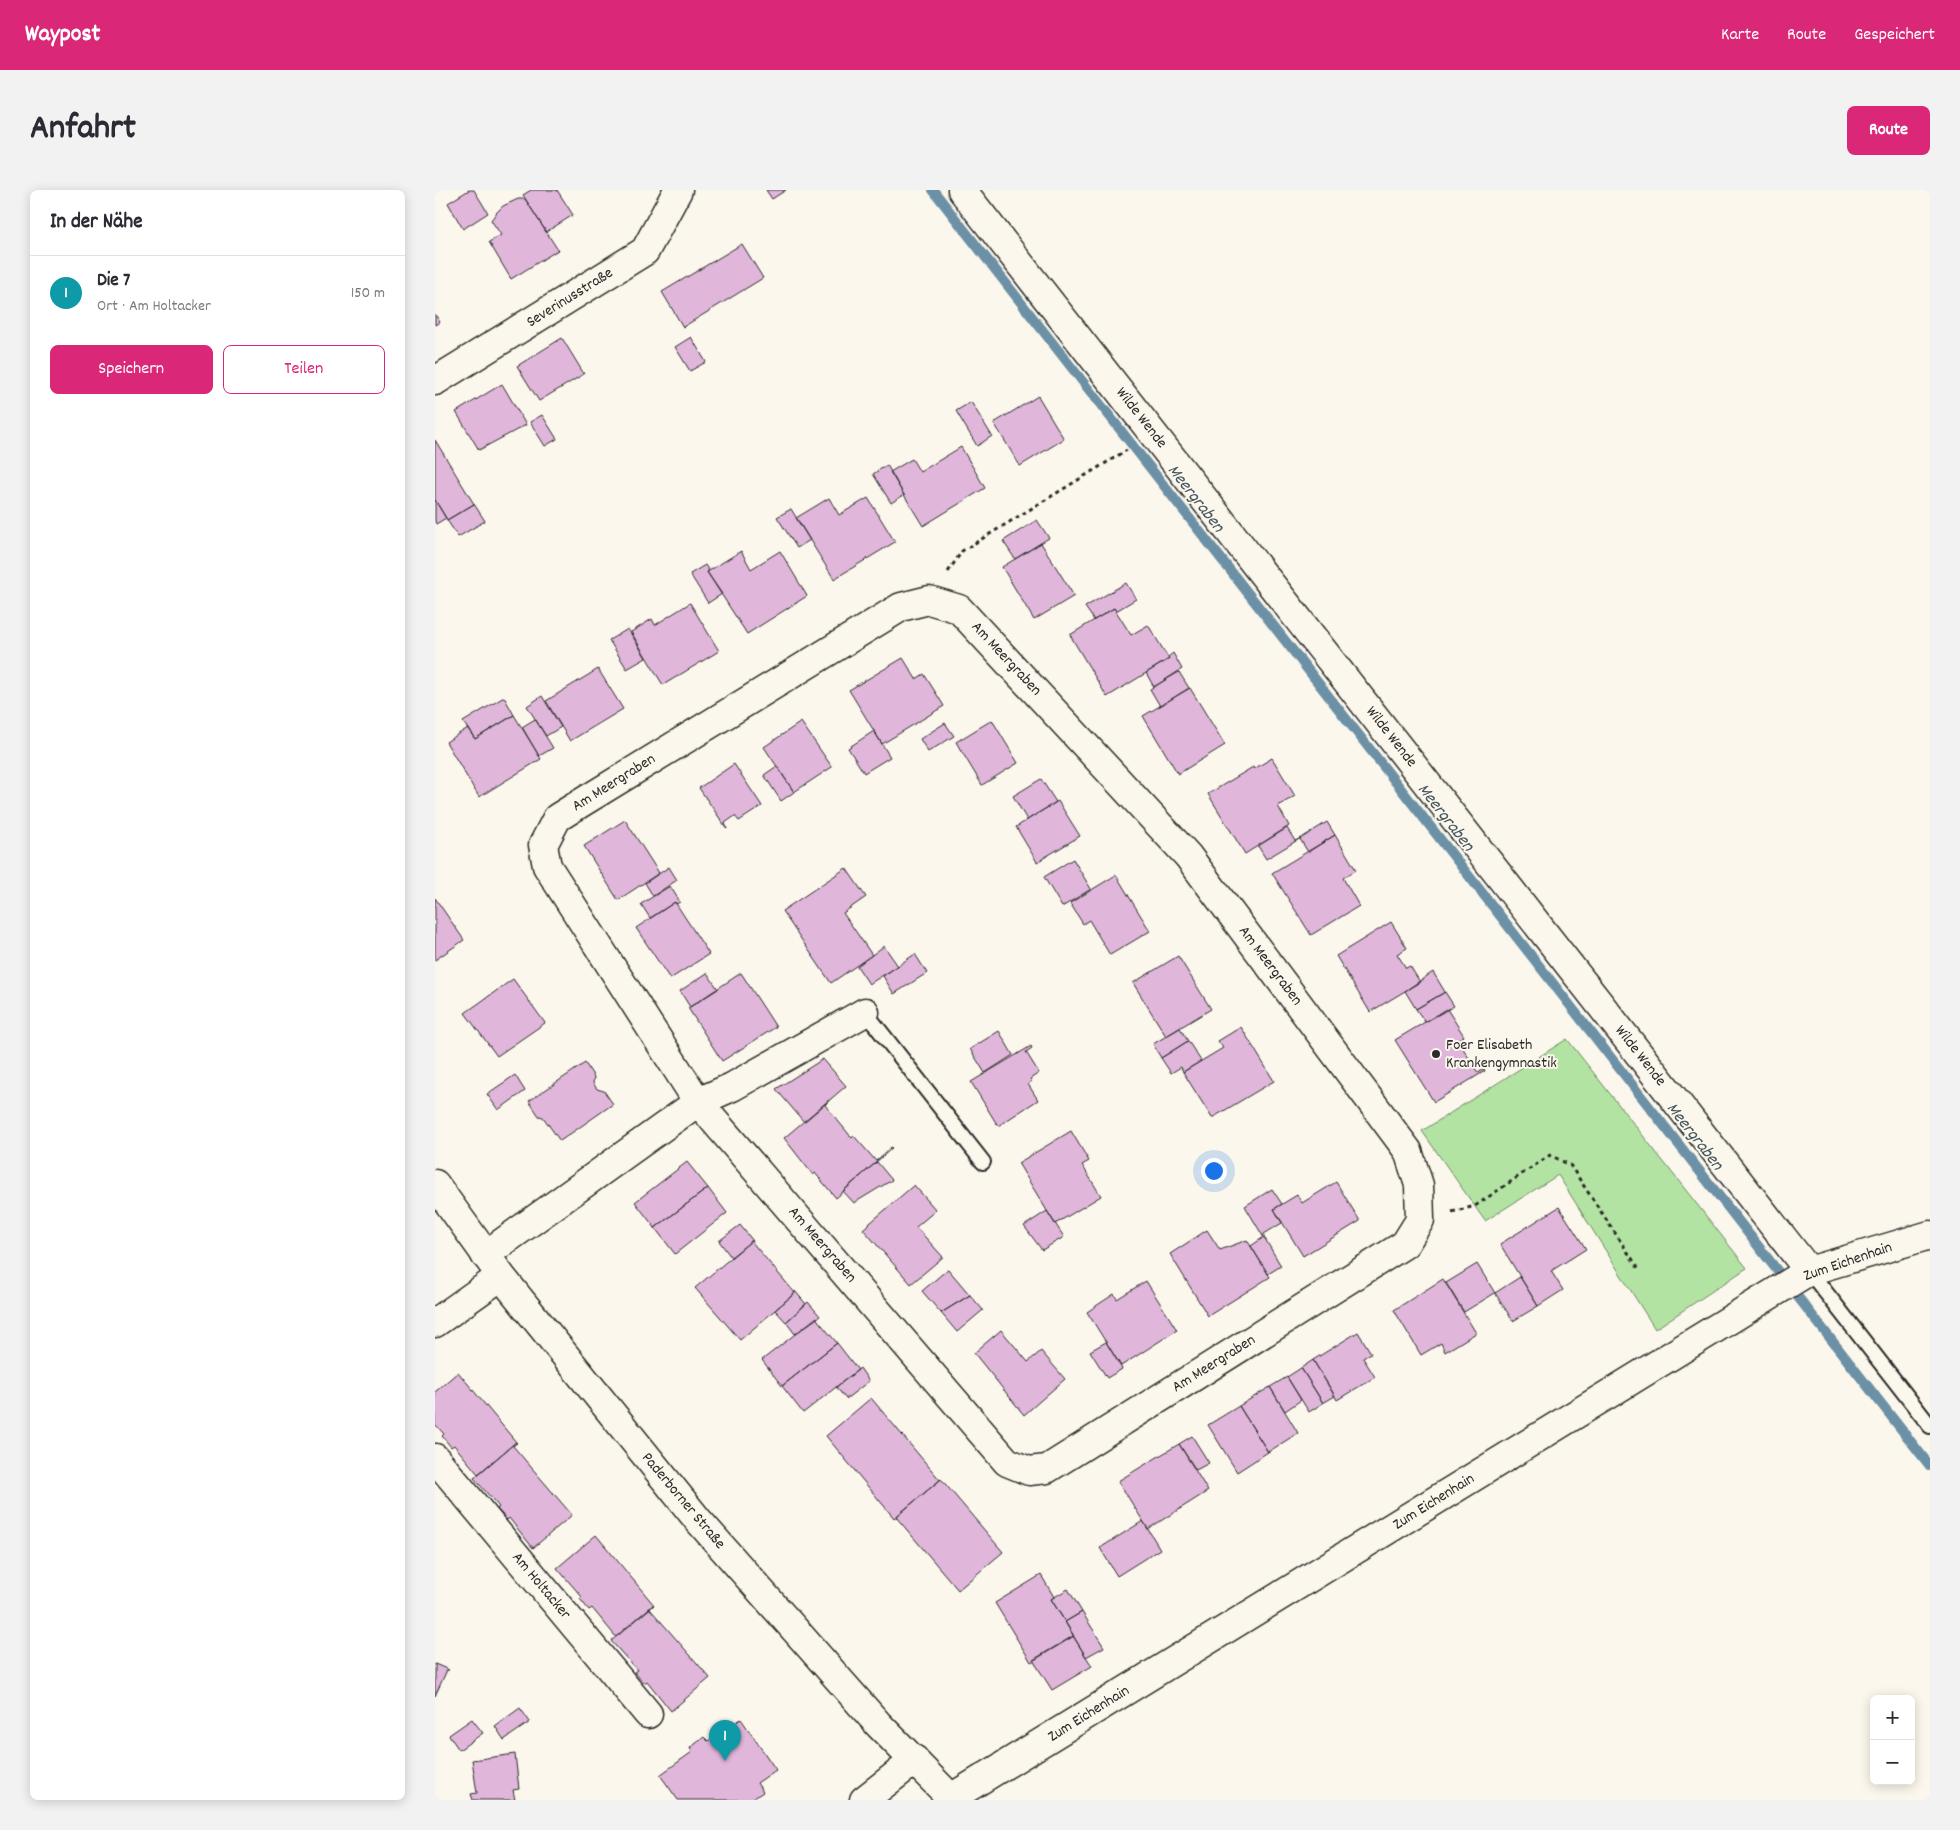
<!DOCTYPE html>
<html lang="de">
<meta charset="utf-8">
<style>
:root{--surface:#fff;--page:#f2f2f3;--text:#2b2b33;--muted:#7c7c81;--line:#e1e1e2;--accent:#db2777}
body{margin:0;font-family:Dekko,sans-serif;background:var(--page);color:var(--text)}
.controls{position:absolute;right:15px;bottom:15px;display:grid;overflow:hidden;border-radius:8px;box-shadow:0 2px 12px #0003}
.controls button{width:45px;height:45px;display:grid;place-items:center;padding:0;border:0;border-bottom:1px solid var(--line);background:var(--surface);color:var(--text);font:25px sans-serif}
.you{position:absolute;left:778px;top:980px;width:18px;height:18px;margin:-12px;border:4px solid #fff;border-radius:50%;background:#1a73e8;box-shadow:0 0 0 8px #1a73e833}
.badge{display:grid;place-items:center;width:32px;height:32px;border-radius:50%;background:var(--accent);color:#fff;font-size:16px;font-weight:700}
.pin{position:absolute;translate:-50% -41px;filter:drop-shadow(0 1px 2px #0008)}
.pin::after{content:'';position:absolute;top:26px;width:18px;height:15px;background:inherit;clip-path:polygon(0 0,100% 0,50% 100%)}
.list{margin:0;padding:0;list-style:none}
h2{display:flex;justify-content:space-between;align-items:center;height:65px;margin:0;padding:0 20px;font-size:21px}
h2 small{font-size:16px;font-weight:400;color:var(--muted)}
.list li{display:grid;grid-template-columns:32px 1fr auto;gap:15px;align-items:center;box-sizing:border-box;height:75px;padding:0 20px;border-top:1px solid var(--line)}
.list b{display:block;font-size:19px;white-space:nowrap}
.list p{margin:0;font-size:16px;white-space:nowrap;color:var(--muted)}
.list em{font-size:16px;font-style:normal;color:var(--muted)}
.actions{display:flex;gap:10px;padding:15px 20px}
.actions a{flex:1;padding:11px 0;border:1px solid var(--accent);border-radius:8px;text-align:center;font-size:18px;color:var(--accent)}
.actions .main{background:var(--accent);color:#fff}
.map{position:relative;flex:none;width:1495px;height:1610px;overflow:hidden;border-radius:8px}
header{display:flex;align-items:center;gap:30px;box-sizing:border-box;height:70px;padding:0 25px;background:var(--accent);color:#fff}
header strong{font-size:24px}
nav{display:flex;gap:28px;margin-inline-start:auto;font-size:18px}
.intro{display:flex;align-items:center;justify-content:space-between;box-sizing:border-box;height:120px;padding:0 30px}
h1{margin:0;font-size:35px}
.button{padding:12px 22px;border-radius:8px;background:var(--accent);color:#fff;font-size:18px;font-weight:700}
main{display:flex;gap:30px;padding:0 30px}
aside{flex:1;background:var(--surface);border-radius:8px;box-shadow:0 2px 12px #0003}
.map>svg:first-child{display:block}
.park{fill:#b3e3a2;stroke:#6f8766}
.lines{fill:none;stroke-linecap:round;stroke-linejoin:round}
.stream{stroke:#6c90a5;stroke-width:10}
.building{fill:#e0b6db;stroke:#2b2b2b}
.lane-casing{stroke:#2b2b2b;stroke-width:18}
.street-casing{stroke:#2b2b2b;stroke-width:31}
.secondary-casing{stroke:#2b2b2b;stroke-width:31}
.path{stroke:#2b2b2b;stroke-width:3;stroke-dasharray:4 4;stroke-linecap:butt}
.lane{stroke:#fbf7ec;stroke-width:14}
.street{stroke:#fbf7ec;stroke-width:28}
.secondary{stroke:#fbf7ec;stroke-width:28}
.poi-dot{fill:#2b2b2b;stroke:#fbf7ec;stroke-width:2}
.labels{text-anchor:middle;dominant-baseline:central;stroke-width:4;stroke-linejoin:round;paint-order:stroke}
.street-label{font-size:16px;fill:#2b2b2b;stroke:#fbf7ec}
.poi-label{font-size:16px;fill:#2b2b2b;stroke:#fbf7ec;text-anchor:start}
.water-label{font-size:18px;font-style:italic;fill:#46555e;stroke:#fbf7ec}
</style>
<header>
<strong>Waypost</strong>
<nav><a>Karte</a><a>Route</a><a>Gespeichert</a></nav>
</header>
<div class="intro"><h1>Anfahrt</h1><a class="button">Route</a></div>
<main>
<aside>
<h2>In der Nähe<small></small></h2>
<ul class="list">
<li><span class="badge" style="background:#0f9aa8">1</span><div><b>Die 7</b><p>Ort · Am Holtacker</p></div><em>150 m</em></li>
</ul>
<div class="actions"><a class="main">Speichern</a><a>Teilen</a></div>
</aside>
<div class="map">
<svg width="1495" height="1610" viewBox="0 0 1495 1610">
<rect width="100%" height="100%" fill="#fbf7ec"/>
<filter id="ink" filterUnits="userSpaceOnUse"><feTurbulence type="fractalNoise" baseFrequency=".02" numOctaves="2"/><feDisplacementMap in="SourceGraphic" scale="10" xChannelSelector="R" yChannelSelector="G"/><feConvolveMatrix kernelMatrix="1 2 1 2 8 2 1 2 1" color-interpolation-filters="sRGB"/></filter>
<g filter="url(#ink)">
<!-- park -->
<path class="park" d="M1132 849 1312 1078 1220 1139 1123 985 1050 1031 987 941Z"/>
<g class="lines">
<!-- stream -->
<path class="stream" d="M498 0 1495 1276"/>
</g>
<!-- building -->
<path class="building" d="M34 0H39L53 23 28 39 13 13Z
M96 0H122L138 25 111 42 88 5Z
M331 0H351L337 9Z
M83 9H90L123 60 76 89 54 52 66 45 56 30 62 22 68 16Z
M307 54 328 88 248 137 227 102Z
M0 124 5 132 0 135Z
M256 147 271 172 255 181 240 157Z
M127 148 149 184 104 211 82 176Z
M67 194 91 235 44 260 21 222Z
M603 206 629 249 585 276 559 233Z
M536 212 557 246 542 256 521 221Z
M107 225 122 249 110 256 95 232Z
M0 250 39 314 12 330 0 310Z
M526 257 550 298 488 336 455 282 477 269 485 282Z
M452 275 469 305 456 313 438 284Z
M394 308 404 325 433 308 460 352 399 389 361 328Z
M0 310 11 328 1 334 0 331Z
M39 314 50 331 23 347 12 330Z
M356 319 375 350 362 358 342 327Z
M602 330 614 348 580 369 568 351Z
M606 353 639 406 599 430 567 377Z
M306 361 316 379 345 361 372 406 312 444 272 382Z
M270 375 274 381 272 382 287 404 273 413 255 384Z
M691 393 701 409 681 421 679 418 659 430 650 417Z
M255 413 284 461 228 495 196 442 217 429 220 435Z
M679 418 696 445 713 435 734 469 672 507 635 445Z
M193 439 211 468 192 479 174 450Z
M738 463 747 479 719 497 711 483 734 469 733 467Z
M468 468 481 489 489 484 509 516 447 554 414 500Z
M163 479 188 519 135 551 111 511Z
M744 482 754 498 725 516 715 499Z
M755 498 790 555 743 584 708 526Z
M107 506 126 537 111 546 92 516Z
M69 507 79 525 40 549 28 532Z
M79 525 106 569 44 607 11 552 33 538 40 549Z
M100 529 118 558 104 566 87 537Z
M557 530 583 573 547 595 521 552Z
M366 532 397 577 359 602 329 557Z
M510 533 519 546 493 562 485 549Z
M439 541 455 567 429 583 413 558Z
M837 568 860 606 843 616 854 636 810 664 773 604 818 577 819 579Z
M299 574 327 616 304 631 300 626 290 633 292 639 264 598Z
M342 576 359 602 346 611 329 585Z
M606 589 621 612 592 630 578 606Z
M623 611 645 646 602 672 581 637Z
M190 630 224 683 183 710 149 656Z
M892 632 900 645 873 662 865 649Z
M852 638 860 651 866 648 831 669 823 656Z
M900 645 921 680 908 688 924 716 876 745 837 683Z
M638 669 656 699 627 717 609 687Z
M234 677 242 690 218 706 210 693Z
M411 678 431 707 408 723 437 765 396 793 347 721Z
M681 685 715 741 675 765 654 730 648 734 635 713Z
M235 696 245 712 241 714 240 712 215 728 206 714Z
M0 708 29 750 0 770Z
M240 712 274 764 235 789 201 738Z
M956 732 972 758 962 764 971 778 975 776 985 792 935 822 901 766Z
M449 756 463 776 434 794 422 776Z
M480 764 492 783 459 804 448 786Z
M743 766 776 819 731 846 698 793Z
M998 782 1010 802 981 819 970 801Z
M272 783 283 799 255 817 245 801Z
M306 783 341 837 287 871 253 818Z
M78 789 110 833 62 866 30 823Z
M1010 802 1019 816 990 832 981 819Z
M1012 819 1029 846 1023 850 1043 883 1049 879 1050 881 999 912 960 850Z
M806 837 839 891 777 928 748 882 788 858 783 851Z
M745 838 753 851 726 868 718 854Z
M564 841 578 865 550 883 535 859Z
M753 851 766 871 748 882 746 877 736 883 726 868Z
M596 856 597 858 591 862 604 883 595 889 597 891 593 894 603 910 563 936 536 892Z
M388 869 411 896 369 932 341 899Z
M150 873 159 887 158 893 162 899 169 901 178 914 125 951 108 927 104 926 94 911Z
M80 885 90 901 63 920 52 904Z
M394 910 390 915 417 948 419 946 441 971 456 957 457 958 401 1008 380 983 378 985 349 948Z
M636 941 654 971 647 975 666 1006 620 1034 583 973Z
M252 972 273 998 220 1038 200 1012Z
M442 972 457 990 419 1013 408 1001Z
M901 992 925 1031 868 1066 839 1019 862 1005 867 1013Z
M479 995 501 1020 481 1037 508 1067 476 1094 428 1039Z
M273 998 292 1023 240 1064 220 1038Z
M837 999 847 1014 839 1019 847 1033 829 1044V1048L810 1016Z
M1124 1017 1151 1059 1116 1081 1128 1100 1103 1116 1065 1054Z
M612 1021 629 1047 607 1060 589 1036Z
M305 1035 318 1051H316L296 1067 284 1051Z
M772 1040 785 1060 812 1050 835 1087 773 1126 735 1064Z
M829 1047 846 1076 833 1084 816 1056Z
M316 1051 360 1103 305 1150 260 1098Z
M1042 1074 1060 1103 1029 1122 1011 1093Z
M513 1079 535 1105 506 1123 487 1101Z
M1085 1087 1103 1116 1078 1131 1060 1103Z
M1008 1089 1041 1143 1010 1162 1006 1153 986 1165 959 1120Z
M711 1091 742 1140 686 1176 652 1122 679 1104 682 1109Z
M360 1101 371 1114 351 1132 340 1120 360 1103Z
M535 1105 548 1120 522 1142 506 1123Z
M373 1112 385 1126 360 1144 351 1132Z
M382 1127V1129L402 1153 347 1196 327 1170Z
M566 1140 593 1172 606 1161 630 1189 589 1225 539 1163Z
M923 1142 936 1163 928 1168 940 1187 902 1210 878 1170Z
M671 1152 687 1179 672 1188 655 1161Z
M402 1153 423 1180 368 1223 347 1196Z
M878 1170 900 1206 888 1213 866 1178Z
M425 1178 434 1191 411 1209 401 1197Z
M866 1178 888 1213 874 1222 852 1187Z
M23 1182 81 1252 43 1284 19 1255 16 1257 7 1246 9 1244 0 1234V1202Z
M852 1187 866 1210 850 1221 835 1197Z
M835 1197 863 1243 833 1262 804 1216Z
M436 1208 505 1290 459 1328 391 1246Z
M804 1216 833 1262 802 1282 773 1235Z
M757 1246 774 1273 761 1280 744 1254Z
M81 1252 82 1253 78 1256 137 1325 98 1358 74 1328 72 1330 62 1319 64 1317 39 1288Z
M744 1254 773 1301 713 1339 683 1291Z
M506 1289 568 1362 523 1400 461 1327Z
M708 1331 725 1359 682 1386 665 1358Z
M161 1345 219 1415 181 1447 157 1418 154 1420 145 1409 147 1407 122 1378Z
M606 1385 619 1407 616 1409 639 1446 596 1472 560 1413Z
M633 1399 647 1422 630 1432 616 1409Z
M219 1414 215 1419 275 1488 236 1521 212 1491 209 1493 199 1482 202 1480 176 1451Z
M647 1422 669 1457 651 1467 630 1432Z
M638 1446 657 1476 617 1500 598 1470Z
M0 1474 14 1480H12L0 1506Z
M85 1518 95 1532 69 1550 60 1536Z
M37 1529 48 1543 24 1560 14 1545Z
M306 1529 341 1580 322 1593 328 1602 316 1610H243L225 1585 257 1562 255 1558 269 1547 273 1551Z
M80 1564 84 1599 78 1600 80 1610H38L36 1604 42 1603 37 1570Z"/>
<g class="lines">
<defs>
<path id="lane" d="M430 822 548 972
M1374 1081 1495 1236"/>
<path id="street" d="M527 0 1374 1081
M0 191 210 61 243 0
M494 410 524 419 753 666 973 961 984 995 985 1030 970 1054 612 1279 594 1281 572 1272 263 912 112 676 108 655 122 628 146 613 466 417Z
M50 1065 263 912 297 897 430 822
M0 1133 66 1086
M0 1268 213 1524
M516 1608 1374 1081 1495 1045
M429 1610 480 1570"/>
<path id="secondary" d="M0 994 66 1086 263 1330 444 1535 518 1610"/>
</defs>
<!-- lane casing -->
<use href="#lane" class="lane-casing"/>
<!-- street casing -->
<use href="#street" class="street-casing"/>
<!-- secondary casing -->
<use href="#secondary" class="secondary-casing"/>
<!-- path -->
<path class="path" d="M513 382 527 361 692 260
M1017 1022 1040 1016 1115 965 1135 975 1204 1079"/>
<!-- lane -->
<use href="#lane" class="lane"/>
<!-- street -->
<use href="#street" class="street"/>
<!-- secondary -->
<use href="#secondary" class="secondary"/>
</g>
</g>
<!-- markers -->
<circle class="poi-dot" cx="1001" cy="864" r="5"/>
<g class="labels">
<!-- street labels -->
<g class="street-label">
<text transform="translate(135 108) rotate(-32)">Severinusstraße</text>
<text transform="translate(706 228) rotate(52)">Wilde Wende</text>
<text transform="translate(571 469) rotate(47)">Am Meergraben</text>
<text transform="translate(956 547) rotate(52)">Wilde Wende</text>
<text transform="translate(179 593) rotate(-32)">Am Meergraben</text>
<text transform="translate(835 776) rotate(53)">Am Meergraben</text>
<text transform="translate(1205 866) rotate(52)">Wilde Wende</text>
<text transform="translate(387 1055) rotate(49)">Am Meergraben</text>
<text transform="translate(1413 1072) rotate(-19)">Zum Eichenhain</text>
<text transform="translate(779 1174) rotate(-32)">Am Meergraben</text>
<text transform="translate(248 1311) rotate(50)">Paderborner Straße</text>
<text transform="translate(999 1312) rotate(-32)">Zum Eichenhain</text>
<text transform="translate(106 1396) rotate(50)">Am Holtacker</text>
<text transform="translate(654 1524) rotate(-32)">Zum Eichenhain</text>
</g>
<!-- poi labels -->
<g class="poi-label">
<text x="1011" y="855">Foer Elisabeth<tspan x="1011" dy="18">Krankengymnastik</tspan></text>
</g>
<!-- water labels -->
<g class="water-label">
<text transform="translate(760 309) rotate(52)">Meergraben</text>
<text transform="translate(1010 628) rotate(52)">Meergraben</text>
<text transform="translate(1259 947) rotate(52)">Meergraben</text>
</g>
</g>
</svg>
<div class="controls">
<button>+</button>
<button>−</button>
</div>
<div class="you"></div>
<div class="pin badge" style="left:290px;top:1571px;background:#0f9aa8">1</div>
</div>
</main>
